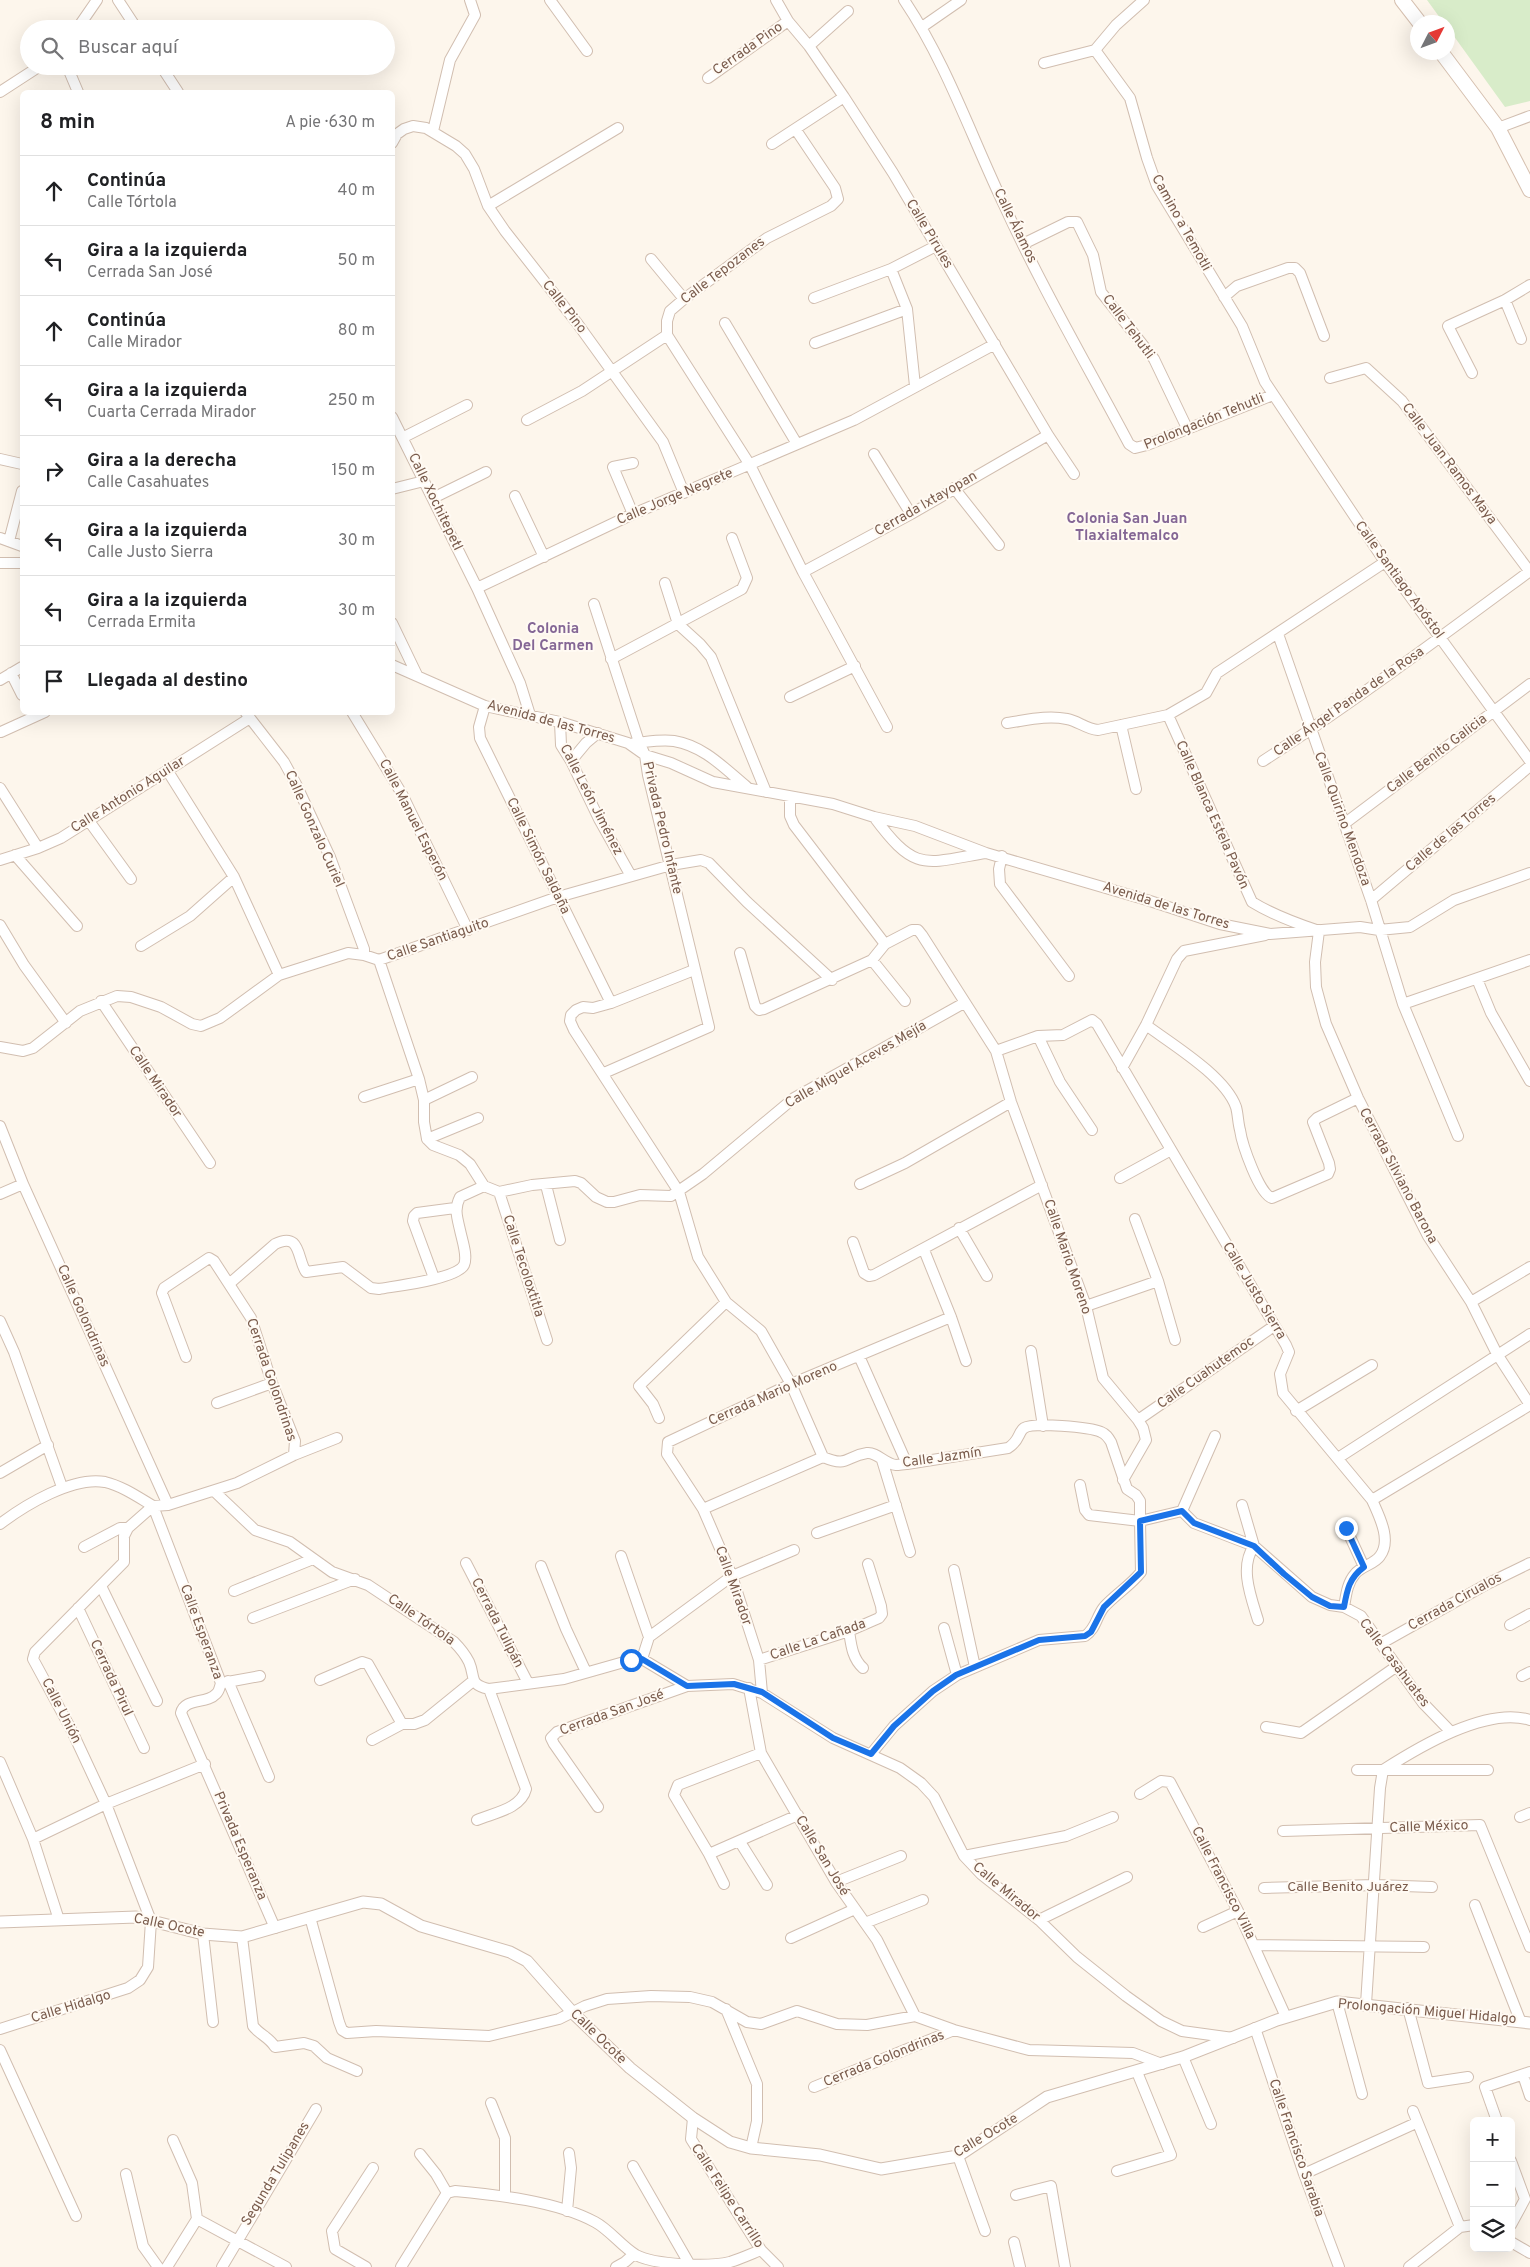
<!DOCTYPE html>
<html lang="es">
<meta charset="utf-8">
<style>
:root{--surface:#fff;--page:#f6f6f6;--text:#202124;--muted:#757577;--line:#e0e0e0}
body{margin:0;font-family:Overpass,sans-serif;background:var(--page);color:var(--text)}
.controls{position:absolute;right:15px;bottom:15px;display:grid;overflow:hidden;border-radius:8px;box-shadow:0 5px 20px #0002}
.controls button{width:45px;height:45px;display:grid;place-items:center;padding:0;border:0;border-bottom:1px solid var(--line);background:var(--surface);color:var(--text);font:25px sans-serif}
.compass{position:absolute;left:1410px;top:15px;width:45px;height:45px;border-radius:50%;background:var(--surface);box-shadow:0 5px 20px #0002;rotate:48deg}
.stop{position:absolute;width:15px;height:15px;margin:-11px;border:4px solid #1a73e8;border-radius:50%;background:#fff}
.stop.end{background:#1a73e8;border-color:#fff;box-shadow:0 1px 5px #0008}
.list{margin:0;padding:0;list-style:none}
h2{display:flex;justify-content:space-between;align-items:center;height:65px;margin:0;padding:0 20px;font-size:21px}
h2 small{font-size:16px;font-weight:400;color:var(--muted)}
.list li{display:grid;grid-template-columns:32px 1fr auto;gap:15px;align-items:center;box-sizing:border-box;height:70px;padding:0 20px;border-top:1px solid var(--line)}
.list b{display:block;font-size:19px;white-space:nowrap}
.list p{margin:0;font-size:16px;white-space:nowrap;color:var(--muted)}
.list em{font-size:16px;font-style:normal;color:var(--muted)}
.icon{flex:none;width:28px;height:28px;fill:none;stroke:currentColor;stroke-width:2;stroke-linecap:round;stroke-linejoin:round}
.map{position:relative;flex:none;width:1530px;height:2267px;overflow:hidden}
.search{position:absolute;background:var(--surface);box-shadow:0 5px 20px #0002;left:20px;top:20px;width:375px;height:55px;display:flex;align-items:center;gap:12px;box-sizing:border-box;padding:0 18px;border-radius:28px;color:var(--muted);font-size:19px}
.panel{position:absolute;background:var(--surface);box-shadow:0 5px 20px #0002;left:20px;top:90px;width:375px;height:625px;border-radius:8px}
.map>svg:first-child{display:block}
.green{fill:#d8ecc9}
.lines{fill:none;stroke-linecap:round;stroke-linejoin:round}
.minor-casing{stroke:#d1beb0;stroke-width:12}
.tertiary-casing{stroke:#d1beb0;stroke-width:13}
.secondary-casing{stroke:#d6c0b0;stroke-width:16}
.minor{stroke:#fff;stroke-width:10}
.tertiary{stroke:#fff;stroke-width:11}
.secondary{stroke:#fff;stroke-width:14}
.route{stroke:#1a73e8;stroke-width:6}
.labels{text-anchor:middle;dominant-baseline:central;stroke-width:4;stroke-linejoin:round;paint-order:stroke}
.street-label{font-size:14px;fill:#7a5c4d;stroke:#fffaf3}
.neighbourhood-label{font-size:15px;font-weight:bold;fill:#846695;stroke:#fffaf3}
</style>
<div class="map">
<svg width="1530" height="2267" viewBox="0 0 1530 2267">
<rect width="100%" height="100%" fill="#fdf6ec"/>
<!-- green -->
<path class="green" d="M1427 0H1530V101L1505 107 1448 28V22H1443Z"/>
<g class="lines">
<defs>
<path id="minor" d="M118 0 137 29
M550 0 587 51
M776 0 788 21 809 46 844 97 893 173 1048 435 1074 474
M904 0C947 64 971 136 1004 205 1041 286 1087 365 1129 444L1135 448 1147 445 1273 395
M922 27 961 0
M77 29 97 0
M809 46 848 11
M1095 50 1130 98 1147 158 1157 186 1242 326 1265 382 1385 562 1530 761
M1095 50 1116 25 1144 0
M1044 63 1095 50
M67 66 78 92
M161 66 178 92
M708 78 788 21
M0 92 40 66
M1498 128 1530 116
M433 131 450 60 475 15 470 0
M392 143 397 134 404 129 413 126 426 128 456 146 465 154 474 169 488 206 505 231 577 323 663 442 684 493
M772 144 844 97
M488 206 618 128
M1023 244 1068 222H1077L1093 255 1101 292 1154 359 1187 428
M651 259 684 299
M891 269 907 309 915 386
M1224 297 1237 286 1288 268H1295L1300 273 1324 336
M814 298 891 269 936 246
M1505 300 1521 339
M725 323 797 444
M667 335 750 465 803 572 887 727
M667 335V321L670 311 684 299 767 238 831 206 838 199 835 188 796 130
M815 343 907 309
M1472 373 1448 326 1505 300 1530 285
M1330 378 1366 368 1402 401 1530 572
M392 417 477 588 520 683 530 715
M527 420 582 391 667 335
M404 437 467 405
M874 454 911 514
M0 459 22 464
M954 488 999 545
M392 489 424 481
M515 496 544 557
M433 498 486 472
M633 514 613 467 633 463
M0 538 22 546
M9 541 22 491
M0 563H22
M803 572 911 514 1048 435
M665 583 678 624
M477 588 633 514 854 420 995 344
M594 604 639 742 645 755 648 775 709 1027 604 1073
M392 623 417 675
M678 624 700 644 711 657 766 792
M1278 634 1371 900 1403 1004 1458 1136
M611 659 742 589 747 578 732 538
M392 665 485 706 560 722 628 743 645 755 671 763 713 782 833 804 874 817 915 826 986 853 1147 900 1220 924 1270 934 1360 927 1379 930 1410 927 1454 900 1530 873
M11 673 22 695
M0 680 22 667
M790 697 855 666
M485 706 479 727 480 738 611 1003
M352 712 402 794 468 930
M246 713 284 762 296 784 330 857 364 949V955
M1168 715 1252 902C1273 915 1295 923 1319 931L1315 962 1316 987 1326 1024 1358 1098 1428 1236 1471 1302 1497 1354 1530 1405 1372 1500
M560 722 561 745 571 761 599 819 631 876
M1007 723C1028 720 1047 715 1067 719 1078 721 1086 729 1098 730L1168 715 1206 693 1217 673 1385 562
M1121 725 1136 789
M1 732 45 712
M634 743C647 742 661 739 674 741 704 746 724 768 747 787
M571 761 586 743 598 733
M1263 761C1355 701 1442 636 1530 571
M167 770 234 877 279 975
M0 788 38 848
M790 797V816L794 825 885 944
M874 817C915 872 923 864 985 853
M89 821 131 879
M1344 824 1530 684
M15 855 77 926
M1002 856 999 869 1000 884 1069 976
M0 860 38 848 61 838 250 718
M1371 900 1530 766
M0 925 24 965 66 1023
M141 946 190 916 234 877
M740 953 755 1006 759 1010 764 1009 872 960 885 944 912 930H918L922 935 996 1051 1011 1102 1086 1306 1103 1378 1138 1420 1143 1428 1146 1440 1123 1480
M379 960 419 1079 424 1100V1122L427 1139 433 1145 459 1155 470 1164 484 1186
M872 960 905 1001
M694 970 611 1003 593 1008 583 1007 576 1010 571 1015 570 1021 574 1030 679 1192 698 1257 726 1302 761 1331 791 1384 823 1457
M1477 979 1491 1013 1530 1081
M101 1001 210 1163
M1403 1004 1530 960
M1146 1025C1173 1045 1225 1076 1236 1107 1238 1114 1238 1123 1240 1130 1242 1144 1259 1194 1272 1198L1328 1174 1330 1169 1329 1163 1313 1122 1317 1118 1358 1098
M1038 1036 1060 1082 1092 1130
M0 1047 23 1051 33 1048 80 1011 117 996 131 997 161 1007 192 1024 201 1026 220 1018 279 975 348 953 364 955 379 960 558 897 671 865 701 860 709 863 747 902 832 980
M996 1051 1038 1036 1063 1035 1092 1020 1097 1024 1286 1345 1289 1352 1280 1374 1283 1393 1372 1500C1379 1516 1392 1540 1380 1556 1375 1564 1361 1566 1355 1574 1347 1583 1346 1596 1344 1607
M1122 1068 1146 1025 1177 959 1184 951 1265 935
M364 1097 419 1079
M424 1100 472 1077
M0 1126 23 1184 168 1505
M427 1139 478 1118
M1120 1178 1171 1150
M860 1184 905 1163 1011 1102
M546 1185 560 1240
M484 1186 499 1192 532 1185 575 1181 581 1183 596 1197 607 1202H614L640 1195 671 1196 703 1174 794 1098 964 1003
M499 1192 547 1340
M0 1194 23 1184
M1135 1219 1158 1281 1175 1340
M959 1228 987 1276
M853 1242 864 1273 869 1276 874 1275 1042 1185
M924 1250 951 1317 966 1361
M434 1278 413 1221 414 1216 417 1213 455 1208
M229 1284 275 1244C301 1231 297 1259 306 1272L343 1267 371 1288 379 1289C395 1286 457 1279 464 1265 468 1256 462 1240 460 1230 457 1217 454 1209 460 1197L484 1186
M1471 1302 1530 1267
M1086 1306 1158 1281
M0 1321 14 1352 62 1487
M1031 1351 1043 1426
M859 1356 907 1464
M186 1357 162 1293 164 1288 209 1258 214 1261 251 1318 272 1383 295 1441 294 1455
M217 1403 272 1383
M1296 1411 1372 1365
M659 1418 653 1404 639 1386 726 1302
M1138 1420 1274 1326
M1338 1458 1530 1334
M882 1460 910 1552
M0 1473 48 1445
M214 1491 255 1530 290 1542 332 1572 368 1585 454 1642C460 1648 465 1654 469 1662 476 1678 468 1684 489 1689L564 1679 631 1660 642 1659 687 1686
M1242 1505 1254 1546C1239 1567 1251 1597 1258 1620
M153 1506 221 1683C220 1686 219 1692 216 1694 207 1704 184 1698 181 1713L275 1928
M153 1506 168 1505 237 1483 294 1455 337 1438
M703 1509 823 1457C849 1468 845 1456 867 1453 877 1452 885 1464 896 1465 899 1465 904 1464 907 1464L1008 1448C1020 1441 1018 1432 1024 1428 1033 1422 1090 1427 1101 1432 1106 1434 1108 1437 1111 1442L1127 1489 1136 1495 1140 1501V1521L1182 1511 1194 1523 1254 1546 1312 1597 1330 1605 1344 1607 1361 1616 1423 1703 1451 1732
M1182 1511 1215 1436
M0 1524C25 1505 73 1476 105 1482 122 1486 138 1497 153 1506
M1346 1528 1364 1567
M817 1533 896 1505
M84 1547 120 1528H128L153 1506
M621 1556 649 1637
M466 1563 528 1683
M541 1566 566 1629 586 1672
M954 1570 975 1667
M101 1586 157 1701
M234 1591 313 1559
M78 1608 144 1748
M253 1618 355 1579
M1510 1625 1530 1614
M944 1628 957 1675
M849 1631C851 1644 852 1658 863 1668
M1382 1643 1487 1584 1530 1563
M642 1659 649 1637 732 1576 794 1550
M759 1660 849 1631 879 1618 882 1614 881 1606 868 1564
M1522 1676 1530 1672
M320 1680 362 1662 368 1664 402 1724
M228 1681 269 1777
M222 1683 260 1676
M749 1688 761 1753 836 1882 877 1940 915 2016
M762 1693 759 1660 732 1576 703 1509 667 1454 668 1442 791 1384 951 1317
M1266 1727 1301 1733 1397 1666
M372 1740 402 1724H414L425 1720 473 1681
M761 1753 678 1785 674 1795 709 1854 798 1815
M871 1754 894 1726 933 1691 957 1675 1039 1640 1085 1636C1096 1629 1096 1617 1104 1607 1116 1594 1131 1585 1141 1572L1140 1521 1089 1515 1085 1510 1080 1485
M0 1762 33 1839 59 1920
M1357 1770H1488
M1383 1770C1419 1747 1487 1706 1530 1720
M1140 1794 1161 1781 1170 1782 1238 1911 1286 2017
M598 1807 554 1744 551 1738 557 1732 687 1686 733 1684 762 1693 833 1738 900 1768 921 1783 934 1797 964 1856 981 1874 1039 1920 1077 1957 1126 1996 1161 2021 1182 2031 1233 2038
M1520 1817 1530 1813
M477 1820C493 1813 521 1809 526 1789L489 1689
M1283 1831 1480 1825 1530 1947
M33 1839 106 1804 205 1764
M740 1842 767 1885
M709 1854 724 1884
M964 1856 1066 1836 1113 1817
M836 1882 901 1856
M1264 1888 1375 1885 1432 1887
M1475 1905 1520 2020
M310 1917 339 2022 342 2030 347 2033 376 2031 489 2036 559 2019 585 2006 607 1999 651 1996 690 1997 712 2002 747 2022 761 2024 797 2011 837 2024 867 2025 915 2016 954 2030 1029 2050 1133 2053 1162 2064
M1039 1920 1127 1877
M865 1923 923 1900
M1203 1927 1238 1911
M203 1934 213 2022
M242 1937 253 2026C260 2035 269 2037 275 2047L304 2043 314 2046 327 2058 357 2071
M791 1938 855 1909
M1255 1945 1424 1947
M1337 2002 1362 2094
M1366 2004 1380 1788 1383 1770
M1408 2008 1428 2083 1468 2077
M726 2009 757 2084V2121L751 2148
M1255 2028 1304 2174 1339 2267
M0 2029 128 1988 140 1980 148 1967 151 1921 106 1804 72 1731 33 1659 35 1652 124 1562V1536L128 1528
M0 2050 76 2216
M1183 2057 1211 2124
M1523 2075 1530 2096
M814 2087 954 2030
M491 2103 505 2138V2195
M1413 2111 1460 2227
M693 2118 691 2139 761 2250 778 2267
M1497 2121 1485 2087 1530 2072
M173 2140 192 2183 197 2219
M420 2154 436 2174 447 2193
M958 2156 985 2231
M1511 2161 1525 2199 1511 2225
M633 2166 690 2265
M1117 2171 1171 2155 1137 2072
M126 2174 143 2246 158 2267
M1304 2174 1416 2123
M1016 2195 1051 2186 1065 2267
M567 2211 571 2168 569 2153
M197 2219 286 2267
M1014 2242 1020 2267
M1511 2242 1530 2253
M167 2267 197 2219
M222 2267 316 2109
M366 2267 335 2249 332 2231 373 2168
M401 2267 447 2193 455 2191C498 2195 556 2201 595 2222 610 2230 621 2246 636 2255 655 2265 708 2267 730 2262 740 2259 751 2254 761 2250
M616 2267 625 2262 634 2254
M1409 2267 1460 2227 1474 2225"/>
<path id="tertiary" d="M0 1922 136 1917 203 1934 242 1937 363 1902 381 1904 421 1926 510 1952 527 1961 573 2013 630 2068 693 2118 730 2142 751 2148 820 2155 881 2169 958 2156 1047 2097 1183 2057 1277 2020 1337 2002 1530 2023"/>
<path id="secondary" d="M1402 0 1419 22
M1441 52 1498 128 1530 190"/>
</defs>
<!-- minor casing -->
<use href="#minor" class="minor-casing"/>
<!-- tertiary casing -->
<use href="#tertiary" class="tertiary-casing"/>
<!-- secondary casing -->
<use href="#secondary" class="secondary-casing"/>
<!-- minor -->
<use href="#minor" class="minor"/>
<!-- tertiary -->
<use href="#tertiary" class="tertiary"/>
<!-- secondary -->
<use href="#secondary" class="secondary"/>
</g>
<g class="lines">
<!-- route -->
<path class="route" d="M631 1660 642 1659 687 1686 734 1684 762 1692 833 1738 871 1754 894 1726 933 1691 956 1675 1039 1640 1085 1636 1091 1632 1104 1607 1141 1572 1140 1521 1182 1511 1194 1523 1254 1546 1284 1574 1312 1597 1330 1606 1344 1607C1347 1590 1349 1578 1364 1567L1346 1528"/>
</g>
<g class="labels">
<!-- street labels -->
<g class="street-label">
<text transform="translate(748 49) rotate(-35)">Cerrada Pino</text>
<text transform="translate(1181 223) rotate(61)">Camino a Temotli</text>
<text transform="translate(1015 226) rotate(64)">Calle Álamos</text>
<text transform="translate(929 234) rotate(59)">Calle Pirules</text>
<text transform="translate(723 271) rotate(-37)">Calle Tepozanes</text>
<text transform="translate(564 307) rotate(52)">Calle Pino</text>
<text transform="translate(1128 327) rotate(53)">Calle Tehutli</text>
<text transform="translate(1204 422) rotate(-22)">Prolongación Tehutli</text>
<text transform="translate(1449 464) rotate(53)">Calle Juan Ramos Maya</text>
<text transform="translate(675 497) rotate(-23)">Calle Jorge Negrete</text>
<text transform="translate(435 502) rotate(64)">Calle Xochitepetl</text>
<text transform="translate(926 504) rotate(-30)">Cerrada Ixtayopan</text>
<text transform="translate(1399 580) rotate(54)">Calle Santiago Apóstol</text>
<text transform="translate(1349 702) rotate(-35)">Calle Ángel Panda de la Rosa</text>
<text transform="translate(551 722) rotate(15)">Avenida de las Torres</text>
<text transform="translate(1437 754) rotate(-37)">Calle Benito Galicia</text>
<text transform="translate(128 795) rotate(-32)">Calle Antonio Aguilar</text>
<text transform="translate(591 800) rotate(63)">Calle León Jiménez</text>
<text transform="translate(1212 815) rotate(66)">Calle Blanca Estela Pavón</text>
<text transform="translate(1342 819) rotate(70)">Calle Quirino Mendoza</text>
<text transform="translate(413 820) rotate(63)">Calle Manuel Esperón</text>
<text transform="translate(662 828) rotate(77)">Privada Pedro Infante</text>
<text transform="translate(314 829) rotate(66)">Calle Gonzalo Curiel</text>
<text transform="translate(1451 833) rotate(-40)">Calle de las Torres</text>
<text transform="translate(538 856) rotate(64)">Calle Simón Saldaña</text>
<text transform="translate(1166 906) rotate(17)">Avenida de las Torres</text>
<text transform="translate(438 940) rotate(-19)">Calle Santiaguito</text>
<text transform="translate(856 1065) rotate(-30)">Calle Miguel Aceves Mejía</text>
<text transform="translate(155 1082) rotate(56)">Calle Mirador</text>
<text transform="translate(1398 1176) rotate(62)">Cerrada Silviano Barona</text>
<text transform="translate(1067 1257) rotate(71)">Calle Mario Moreno</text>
<text transform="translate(523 1266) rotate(72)">Calle Tecoloxtitla</text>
<text transform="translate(1254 1291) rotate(59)">Calle Justo Sierra</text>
<text transform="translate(83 1316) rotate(66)">Calle Golondrinas</text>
<text transform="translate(1206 1373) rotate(-35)">Calle Cuahutemoc</text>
<text transform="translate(271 1380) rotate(71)">Cerrada Golondrinas</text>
<text transform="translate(773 1394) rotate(-24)">Cerrada Mario Moreno</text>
<text transform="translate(942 1458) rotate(-8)">Calle Jazmín</text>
<text transform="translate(733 1586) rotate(70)">Calle Mirador</text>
<text transform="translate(1455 1602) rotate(-29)">Cerrada Cirualos</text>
<text transform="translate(421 1620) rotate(35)">Calle Tórtola</text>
<text transform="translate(497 1623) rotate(63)">Cerrada Tulipán</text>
<text transform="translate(201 1632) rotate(70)">Calle Esperanza</text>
<text transform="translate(818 1640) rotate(-19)">Calle La Cañada</text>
<text transform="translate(1394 1663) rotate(53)">Calle Casahuates</text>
<text transform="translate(111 1678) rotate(65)">Cerrada Pirul</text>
<text transform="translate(61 1711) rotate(63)">Calle Unión</text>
<text transform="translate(612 1713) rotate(-20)">Cerrada San José</text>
<text transform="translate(1429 1827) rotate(-2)">Calle México</text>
<text transform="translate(240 1846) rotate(67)">Privada Esperanza</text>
<text transform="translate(822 1856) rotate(59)">Calle San José</text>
<text transform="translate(1223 1883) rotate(63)">Calle Francisco Villa</text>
<text x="1348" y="1887">Calle Benito Juárez</text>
<text transform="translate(1006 1892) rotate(40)">Calle Mirador</text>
<text transform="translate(169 1926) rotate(12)">Calle Ocote</text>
<text transform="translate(71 2007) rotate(-17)">Calle Hidalgo</text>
<text transform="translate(1427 2012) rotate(5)">Prolongación Miguel Hidalgo</text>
<text transform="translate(598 2037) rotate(44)">Calle Ocote</text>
<text transform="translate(884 2059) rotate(-22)">Cerrada Golondrinas</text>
<text transform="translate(986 2136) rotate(-31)">Calle Ocote</text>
<text transform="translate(1296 2148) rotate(71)">Calle Francisco Sarabia</text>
<text transform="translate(276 2174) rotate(-59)">Segunda Tulipanes</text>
<text transform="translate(727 2196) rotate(57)">Calle Felipe Carrillo</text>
</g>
<!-- neighbourhood labels -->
<g class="neighbourhood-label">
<text x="1127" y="519">Colonia San Juan<tspan x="1127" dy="17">Tlaxialtemalco</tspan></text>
<text x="553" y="629">Colonia<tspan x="553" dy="17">Del Carmen</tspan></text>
</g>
</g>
</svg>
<div class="controls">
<button>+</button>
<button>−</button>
<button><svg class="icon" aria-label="layers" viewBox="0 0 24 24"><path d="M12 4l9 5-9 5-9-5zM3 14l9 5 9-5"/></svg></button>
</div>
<svg class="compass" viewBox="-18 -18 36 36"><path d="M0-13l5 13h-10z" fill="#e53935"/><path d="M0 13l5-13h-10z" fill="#757577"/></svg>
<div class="stop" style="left:631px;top:1660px"></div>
<div class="stop end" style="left:1346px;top:1528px"></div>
<div class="search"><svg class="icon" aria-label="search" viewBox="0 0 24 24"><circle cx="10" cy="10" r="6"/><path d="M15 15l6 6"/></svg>Buscar aquí</div>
<section class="panel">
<h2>8 min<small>A pie · 630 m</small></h2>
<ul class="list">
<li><svg class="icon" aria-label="ahead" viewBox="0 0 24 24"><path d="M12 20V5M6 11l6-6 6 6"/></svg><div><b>Continúa</b><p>Calle Tórtola</p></div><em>40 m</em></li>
<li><svg class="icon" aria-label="left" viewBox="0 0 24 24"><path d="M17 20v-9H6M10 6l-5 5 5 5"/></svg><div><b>Gira a la izquierda</b><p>Cerrada San José</p></div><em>50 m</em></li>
<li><svg class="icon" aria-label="ahead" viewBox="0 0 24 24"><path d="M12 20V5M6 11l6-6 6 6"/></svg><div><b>Continúa</b><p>Calle Mirador</p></div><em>80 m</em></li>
<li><svg class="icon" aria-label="left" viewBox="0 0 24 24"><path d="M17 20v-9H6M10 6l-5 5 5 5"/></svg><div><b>Gira a la izquierda</b><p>Cuarta Cerrada Mirador</p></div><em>250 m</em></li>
<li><svg class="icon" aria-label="right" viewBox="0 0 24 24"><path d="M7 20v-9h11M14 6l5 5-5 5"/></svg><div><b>Gira a la derecha</b><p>Calle Casahuates</p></div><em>150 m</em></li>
<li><svg class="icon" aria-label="left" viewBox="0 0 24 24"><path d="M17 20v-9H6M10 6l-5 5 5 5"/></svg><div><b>Gira a la izquierda</b><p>Calle Justo Sierra</p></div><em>30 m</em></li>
<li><svg class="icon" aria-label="left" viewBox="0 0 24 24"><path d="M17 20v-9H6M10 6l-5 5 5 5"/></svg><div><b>Gira a la izquierda</b><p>Cerrada Ermita</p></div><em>30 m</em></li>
<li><svg class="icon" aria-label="arrive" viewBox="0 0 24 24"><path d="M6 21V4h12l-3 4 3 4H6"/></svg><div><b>Llegada al destino</b></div></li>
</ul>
</section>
</div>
